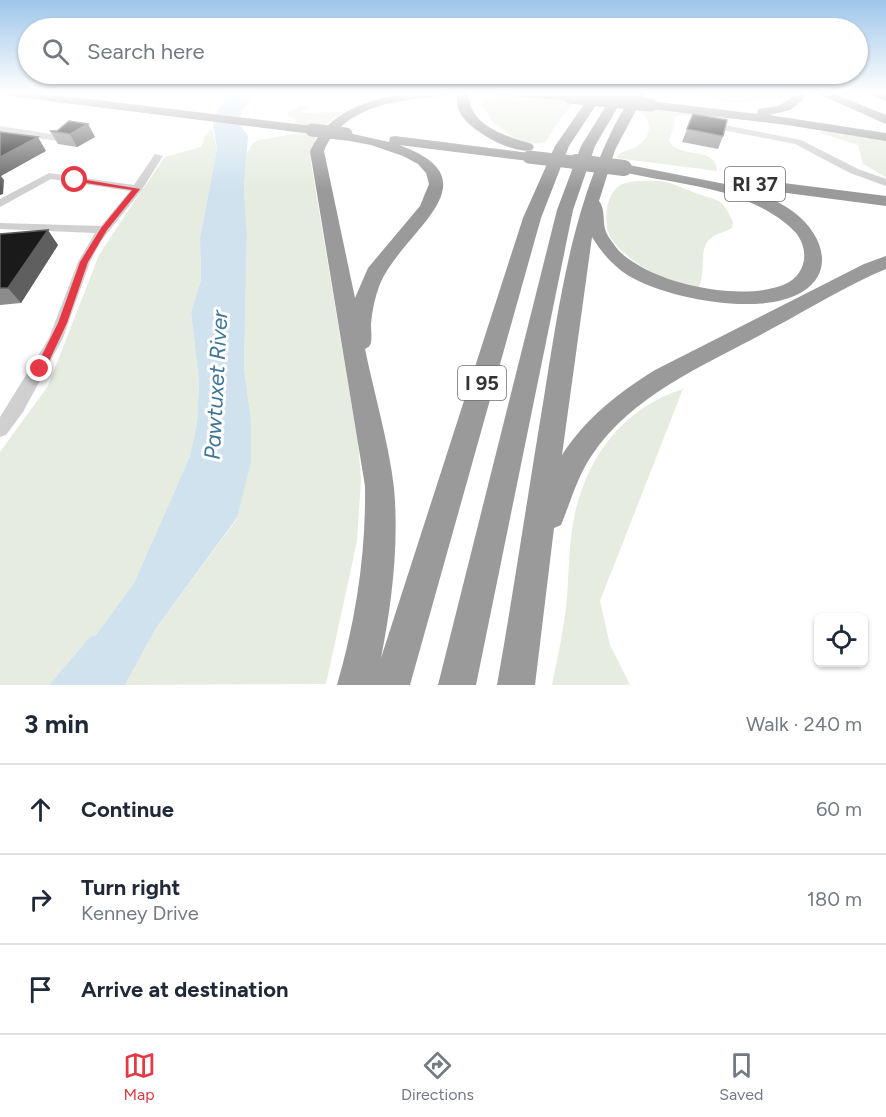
<!DOCTYPE html>
<meta charset="utf-8">
<style>
:root{--surface:#fff;--page:#f6f6f7;--text:#1f2937;--muted:#747a83;--line:#e0e1e3;--accent:#e63946}
body{margin:0;font-family:Figtree,sans-serif;background:var(--page);color:var(--text)}
.controls{position:absolute;right:18px;bottom:18px;display:grid;overflow:hidden;border-radius:9px;box-shadow:0 2px 4px #0004}
.controls button{width:54px;height:54px;display:grid;place-items:center;padding:0;border:0;border-bottom:2px solid var(--line);background:var(--surface);color:var(--text);font:30px sans-serif}
.stop{position:absolute;width:18px;height:18px;margin:-14px;border:4px solid #e63946;border-radius:50%;background:#fff}
.stop.end{background:#e63946;border-color:#fff;box-shadow:0 2px 6px #0008}
.list{margin:0;padding:0;list-style:none}
h2{display:flex;justify-content:space-between;align-items:center;height:78px;margin:0;padding:0 24px;font-size:26px}
h2 small{font-size:20px;font-weight:400;color:var(--muted)}
.list li{display:grid;grid-template-columns:39px 1fr auto;gap:18px;align-items:center;box-sizing:border-box;height:90px;padding:0 24px;border-top:2px solid var(--line)}
.list b{display:block;font-size:22px;white-space:nowrap}
.list p{margin:0;font-size:20px;white-space:nowrap;color:var(--muted)}
.list em{font-size:20px;font-style:normal;color:var(--muted)}
.icon{flex:none;width:33px;height:33px;fill:none;stroke:currentColor;stroke-width:2;stroke-linecap:round;stroke-linejoin:round}
.map{position:relative;flex:none;width:886px;height:685px;overflow:hidden}
.search{position:absolute;background:var(--surface);box-shadow:0 2px 4px #0004;left:18px;right:18px;top:18px;height:66px;display:flex;align-items:center;gap:15px;box-sizing:border-box;padding:0 21px;border-radius:33px;color:var(--muted);font-size:22px}
.sheet{height:348px;background:var(--surface)}
nav{display:flex;justify-content:space-around;align-items:center;box-sizing:border-box;height:84px;border-top:2px solid var(--line);background:var(--surface);font-size:16px;color:var(--muted)}
nav a{display:grid;justify-items:center;gap:3px}
nav .on{color:var(--accent)}
.map>svg:first-child{display:block}
.green{fill:#e6ecdf}
.water{fill:#cfe2ee}
.lines{fill:none;stroke-linecap:round;stroke-linejoin:round}
.minor{fill:#d0d0d0;fill-rule:evenodd}
.highway{fill:#9a9a9a;fill-rule:evenodd}
.highway-bridge-far1{stroke:#9a9a9a;stroke-width:13}
.highway-bridge{stroke:#9a9a9a;stroke-width:16}
.wall{fill:#8c8c8c}
.shaded-wall{fill:#5f5f5f}
.building{fill:#1a1a1a;stroke:#5f5f5f;stroke-width:1.5}
.route{fill:#e63946}
.labels{text-anchor:middle;dominant-baseline:central;stroke-width:6;stroke-linejoin:round;paint-order:stroke}
.shield{fill:#fff;stroke:#707070;stroke-width:1.5}
.shield-label{font-size:20px;font-weight:bold;fill:#333}
.water-label{font-size:22px;font-style:italic;fill:#3f7597;stroke:#fff}
</style>
<div class="map">
<svg width="886" height="685" viewBox="0 0 886 685">
<rect width="100%" height="100%" fill="#fff"/>
<!-- green -->
<path class="green" d="M691 93H784L785 94 778 98 760 99 746 103H729Z
M501 97 569 101 573 103 553 129 547 140C533 149 513 140 503 129 500 126 495 125 492 121 488 114 488 111 480 106L485 100Z
M638 105 744 119 745 120 683 115 674 117 675 123 669 141C679 160 716 145 717 171L616 158C622 149 633 151 640 144 654 132 651 117 636 110Z
M302 106 309 107 302 111 305 113 343 112 321 128 292 125 297 120 289 117 287 112Z
M212 129 217 149 200 238 201 280 191 312 199 382 197 423 190 456 134 583 96 635 90 637 49 685H0V452L48 386 99 255 136 199 165 157 201 147 205 136Z
M820 131 886 140V177L863 164 858 145 818 132Z
M299 133 316 135 311 163 358 443 361 479 357 541 326 684 125 685 156 628 237 519 251 419 244 368 247 234 244 189 247 153 253 143 259 140Z
M661 181C673 183 682 188 693 192 717 202 721 195 733 222L732 228C725 232 717 233 711 238 698 247 706 273 699 287 676 282 654 276 634 261 626 255 617 247 611 238 603 225 605 195 619 186 631 179 648 181 661 181Z
M683 389 600 601 610 645 630 685H552C556 664 561 643 564 622 570 587 567 548 575 513 588 455 625 407 683 389Z"/>
<!-- water -->
<path class="water" d="M255 93 241 112 240 118 241 126 248 136 244 189 247 234 244 368 251 419V462L237 518 156 628 125 685H49L90 637 96 635 134 583 190 456 197 423 199 382 191 312 201 280 200 238 217 149 213 125 215 115 228 94Z"/>
<g class="lines">
<!-- minor -->
<path class="minor" d="M705 121 801 140 858 169 886 179V186L850 173 795 144 702 126V122Z
M0 126 63 136 68 139 63 142 0 132Z
M155 154 163 156 141 191 101 241 90 262 63 338 23 412 6 435 0 437V417L49 338 78 262 95 233 0 229V223L101 226 130 191 51 179 0 207V199L49 173 134 185Z"/>
<!-- highway -->
<path class="highway" d="M3 93H39L312 126 319 130 312 134 9 96Z
M407 93H447L441 96C398 100 343 106 324 151L355 298 368 268 420 206 429 184 426 173 418 164 403 156 371 145 339 139 337 136 339 133 344 132 389 142 390 137 395 136 529 153 536 157 529 161 399 145C499 181 401 232 380 284 375 297 372 310 371 324 371 330 372 337 371 342 370 347 368 347 365 349 374 393 389 444 394 488 399 545 392 602 381 658L523 218 555 146 592 93H604L569 146 541 218 410 685H337C356 619 366 554 365 486L310 151C330 110 365 101 407 93Z
M457 93H469C468 126 506 136 532 144L534 147 532 150C513 155 472 131 462 116 457 108 457 102 457 93Z
M501 93H565L576 97 570 101 507 96Z
M614 93H626L595 146 573 210 476 685H438L557 210 581 146Z
M633 93H645L615 150 599 201C606 210 602 222 606 232 608 237 615 246 619 251 653 284 739 302 783 285 805 277 811 252 796 233 786 222 773 214 760 207 716 184 666 183 619 171L617 168 619 165 624 164 730 185 728 182 731 179 736 177 886 196V206L733 186C754 191 778 200 795 213 822 234 836 271 802 292 762 317 668 299 629 276 613 266 602 253 592 237L562 455C586 418 618 393 655 370L864 264 886 256V269C847 285 811 308 773 328 710 363 633 393 592 455 577 477 571 501 561 525L554 528 535 685H497C514 589 528 493 544 397 561 292 575 185 633 93Z
M791 93H803L804 99 790 110 769 115 886 133V141L787 125 651 109 645 105 651 101 757 114 758 109 778 106 792 98Z
M816 93H832L886 115V124Z"/>
<!-- highway-bridge-far1 -->
<path class="highway-bridge-far1" d="M570 97 651 105
M312 130 346 134
M529 157 589 164"/>
<!-- highway-bridge -->
<path class="highway-bridge" d="M576 162 624 168"/>
</g>
<!-- wall -->
<path class="wall" d="M866 93H886V101Z
M693 114 723 136 718 149 682 142Z
M88 124 95 137 77 147 58 144 50 131H57Z
M0 234 58 245 21 303 0 305Z"/>
<!-- shaded-wall -->
<path class="shaded-wall" d="M88 124 95 137 77 147 70 134Z
M38 137 46 151 1 176 4 180 3 194 0 195V157Z
M48 230 58 245 21 303 8 288Z"/>
<!-- building -->
<path class="building" d="M693 114 727 120 723 136 687 129Z
M69 121 88 124 70 134 50 131H57Z
M0 132 38 137 0 157Z
M48 230 8 288H0V234Z"/>
<!-- sky -->
<linearGradient id="sky" x2="0" y2="1"><stop stop-color="#9ec6ea"/><stop offset="0.49" stop-color="#fff"/><stop offset="1" stop-color="#fff" stop-opacity="0"/></linearGradient>
<rect width="886" height="189" fill="url(#sky)"/>
<!-- route -->
<path class="route" d="M75 178 140 189 107 230 88 262 67 323 44 372 40 373 35 369 58 323 80 262 101 228 132 190 72 181Z"/>
<g class="labels">
<!-- shield labels -->
<g class="shield">
<rect x="725" y="167" width="60" height="34" rx="4.5"/>
<rect x="458" y="366" width="48" height="34" rx="4.5"/>
</g>
<g class="shield-label">
<text x="755" y="184">RI 37</text>
<text x="482" y="383">I 95</text>
</g>
<!-- water labels -->
<g class="water-label">
<text transform="translate(216 385) rotate(-87)">Pawtuxet River</text>
</g>
</g>
</svg>
<div class="controls">
<button><svg class="icon" aria-label="locate" viewBox="0 0 24 24"><circle cx="12" cy="12" r="6"/><path d="M12 2v4M12 18v4M2 12h4M18 12h4"/></svg></button>
</div>
<div class="stop" style="left:75px;top:180px"></div>
<div class="stop end" style="left:40px;top:369px"></div>
<div class="search"><svg class="icon" aria-label="search" viewBox="0 0 24 24"><circle cx="10" cy="10" r="6"/><path d="M15 15l6 6"/></svg>Search here</div>
</div>
<section class="sheet">
<h2>3 min<small>Walk · 240 m</small></h2>
<ul class="list">
<li><svg class="icon" aria-label="ahead" viewBox="0 0 24 24"><path d="M12 20V5M6 11l6-6 6 6"/></svg><div><b>Continue</b></div><em>60 m</em></li>
<li><svg class="icon" aria-label="right" viewBox="0 0 24 24"><path d="M7 20v-9h11M14 6l5 5-5 5"/></svg><div><b>Turn right</b><p>Kenney Drive</p></div><em>180 m</em></li>
<li><svg class="icon" aria-label="arrive" viewBox="0 0 24 24"><path d="M6 21V4h12l-3 4 3 4H6"/></svg><div><b>Arrive at destination</b></div></li>
</ul>
</section>
<nav>
<a class="on"><svg class="icon" aria-label="map" viewBox="0 0 24 24"><path d="M3 6l6-2 6 2 6-2v14l-6 2-6-2-6 2zM9 4v14M15 6v14"/></svg>Map</a>
<a><svg class="icon" aria-label="directions" viewBox="0 0 24 24"><path d="M12 3l9 9-9 9-9-9zM9 14v-3h6M13 9l2 2-2 2"/></svg>Directions</a>
<a><svg class="icon" aria-label="saved" viewBox="0 0 24 24"><path d="M7 4h10v16l-5-4-5 4z"/></svg>Saved</a>
</nav>
